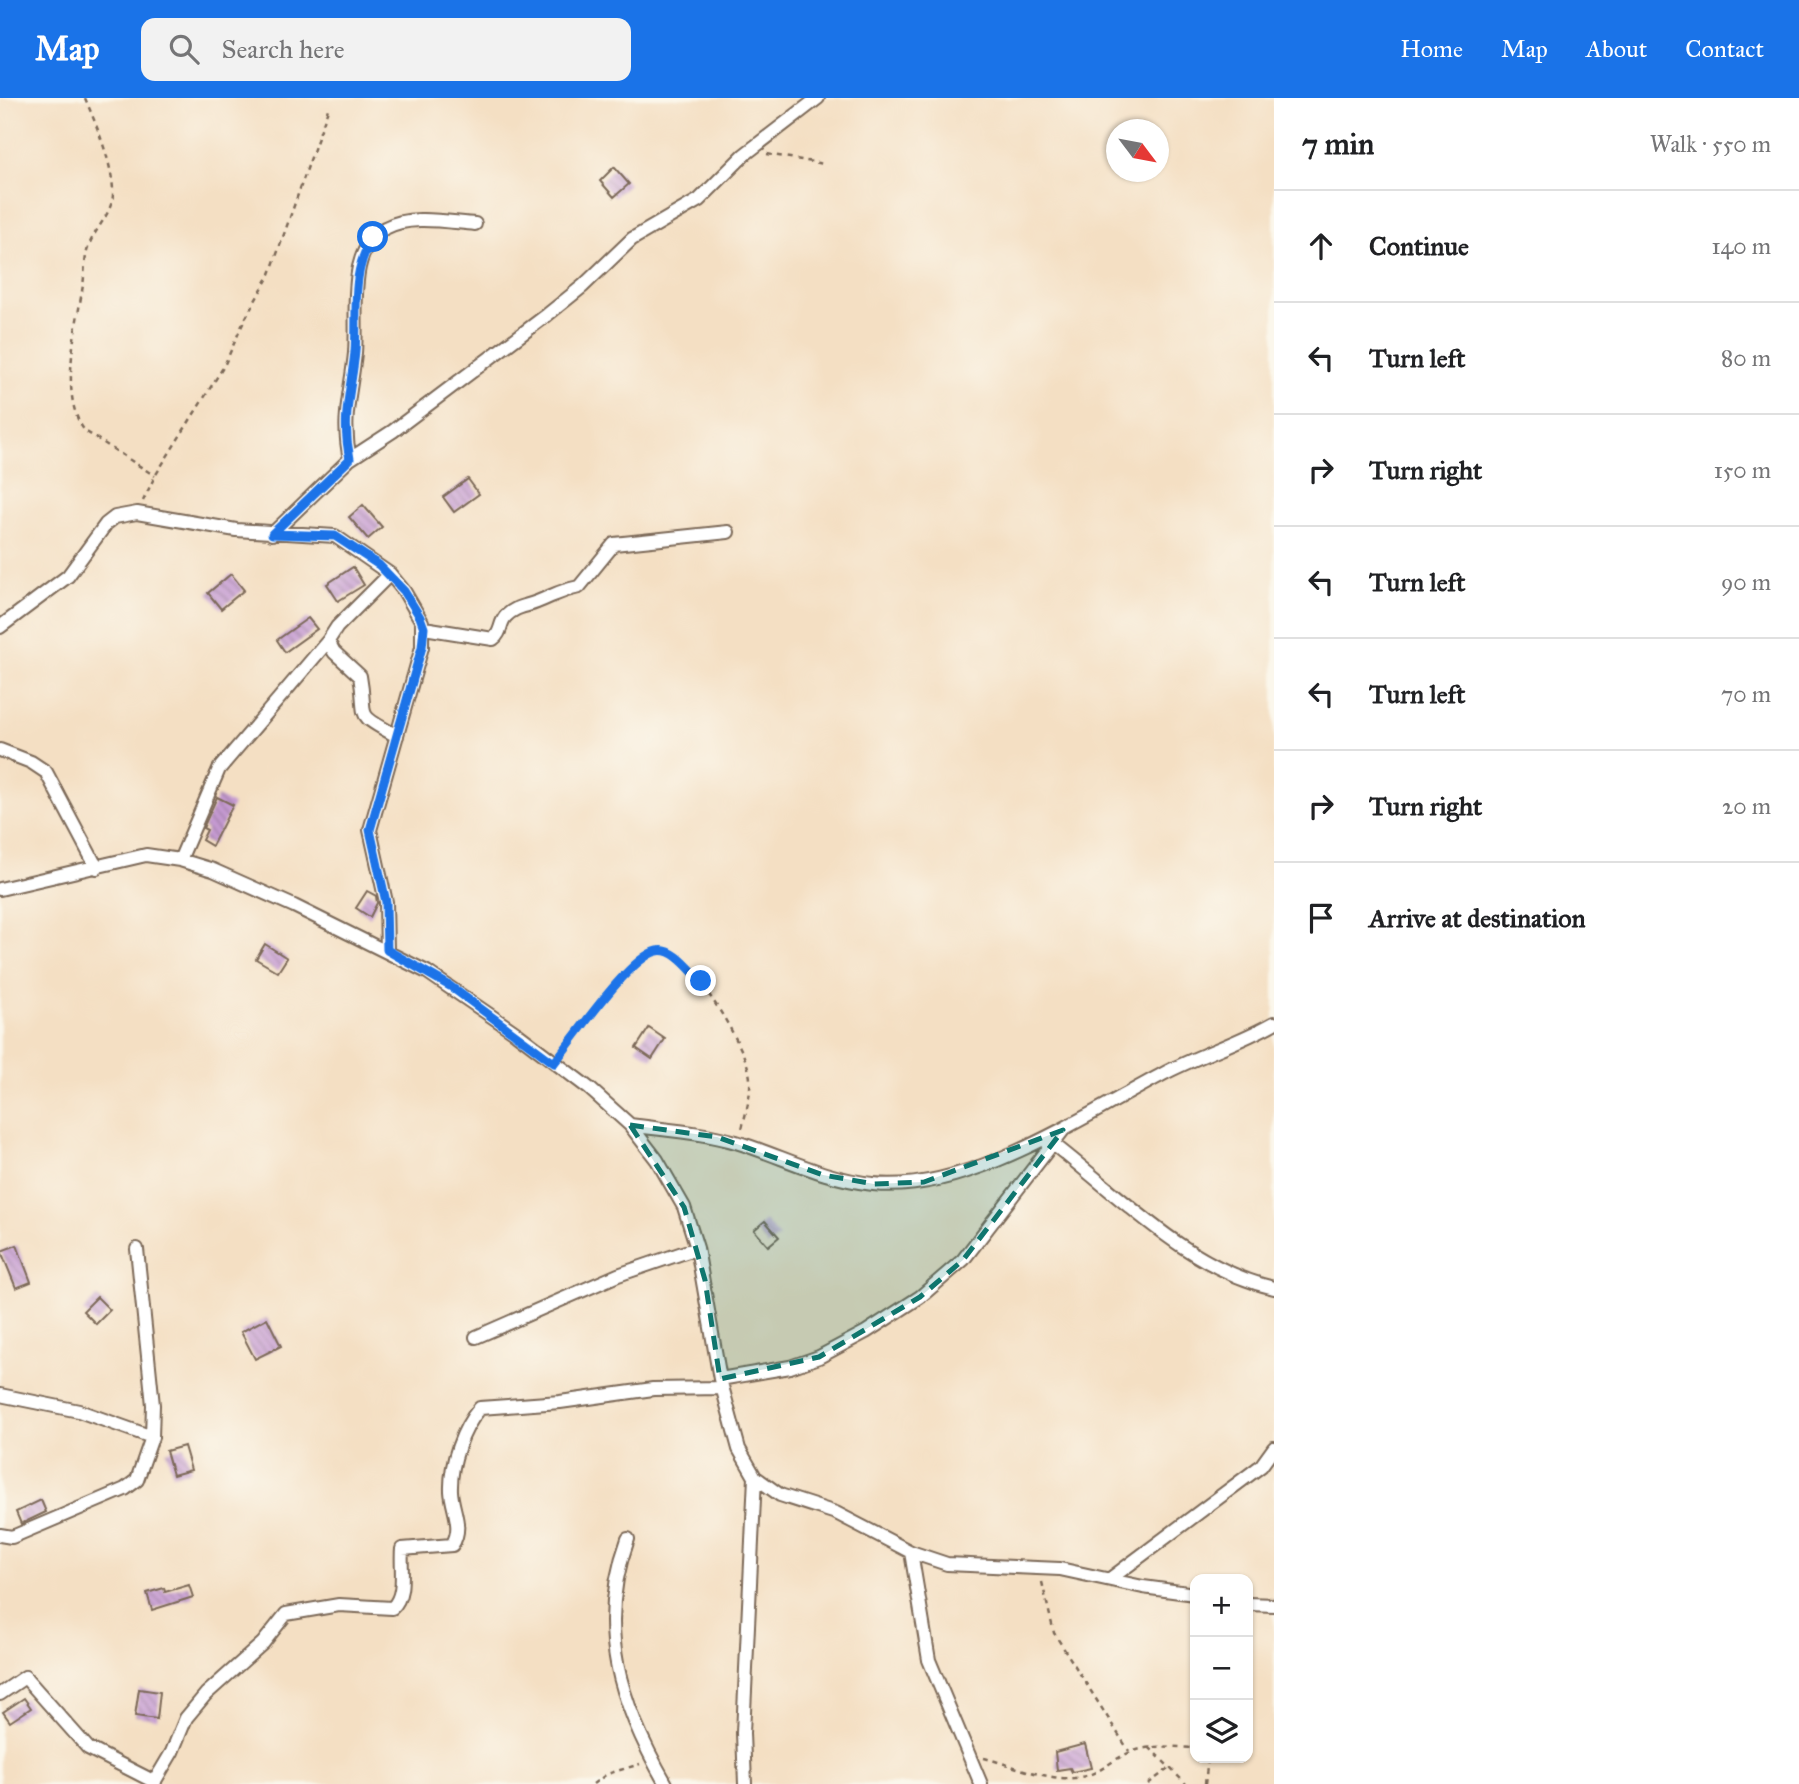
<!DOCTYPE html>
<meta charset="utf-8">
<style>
:root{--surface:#fff;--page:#f2f2f2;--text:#202124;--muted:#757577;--line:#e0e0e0;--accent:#1a73e8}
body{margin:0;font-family:"IM FELL Great Primer",serif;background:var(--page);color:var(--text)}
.controls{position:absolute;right:21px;bottom:21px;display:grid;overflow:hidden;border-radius:14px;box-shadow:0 2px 5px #0004}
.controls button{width:63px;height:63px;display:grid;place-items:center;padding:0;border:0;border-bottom:2px solid var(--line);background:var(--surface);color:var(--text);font:35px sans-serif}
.compass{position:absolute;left:1106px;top:21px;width:63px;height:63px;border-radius:50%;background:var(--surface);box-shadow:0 2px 5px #0004;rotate:122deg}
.stop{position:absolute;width:21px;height:21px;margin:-16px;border:5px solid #1a73e8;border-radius:50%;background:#fff}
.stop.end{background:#1a73e8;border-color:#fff;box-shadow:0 2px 7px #0008}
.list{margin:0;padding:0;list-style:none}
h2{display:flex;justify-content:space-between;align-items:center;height:91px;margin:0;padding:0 28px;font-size:30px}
h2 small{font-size:23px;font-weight:400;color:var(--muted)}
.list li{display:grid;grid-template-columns:46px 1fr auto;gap:21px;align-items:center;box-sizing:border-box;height:112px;padding:0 28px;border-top:2px solid var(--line)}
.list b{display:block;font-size:26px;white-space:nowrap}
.list em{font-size:23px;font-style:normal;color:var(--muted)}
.icon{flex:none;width:38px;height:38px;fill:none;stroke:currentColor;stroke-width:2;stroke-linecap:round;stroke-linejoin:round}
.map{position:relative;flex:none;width:1274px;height:1686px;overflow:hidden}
header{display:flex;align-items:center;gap:42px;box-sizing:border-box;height:98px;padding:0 35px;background:var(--accent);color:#fff}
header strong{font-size:33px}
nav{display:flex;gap:38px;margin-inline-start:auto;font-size:24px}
.search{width:490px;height:63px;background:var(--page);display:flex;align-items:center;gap:18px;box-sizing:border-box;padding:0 24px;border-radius:14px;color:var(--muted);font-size:26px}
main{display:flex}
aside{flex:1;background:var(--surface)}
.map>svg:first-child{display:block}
.building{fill:url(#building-back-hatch)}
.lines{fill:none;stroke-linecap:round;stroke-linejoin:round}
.street-casing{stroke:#7c6958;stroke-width:16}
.path{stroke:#7c6958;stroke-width:2.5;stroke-dasharray:5 5;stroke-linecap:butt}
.street{stroke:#fff;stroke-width:12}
.route{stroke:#1a73e8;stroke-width:9}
.marked{fill:#0f766e;fill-opacity:0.2;stroke:#0f766e;stroke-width:5;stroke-dasharray:14 9;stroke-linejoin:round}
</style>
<header>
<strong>Map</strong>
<div class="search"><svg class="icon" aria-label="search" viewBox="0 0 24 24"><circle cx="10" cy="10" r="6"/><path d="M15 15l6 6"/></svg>Search here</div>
<nav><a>Home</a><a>Map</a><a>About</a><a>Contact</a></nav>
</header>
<main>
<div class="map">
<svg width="1274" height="1686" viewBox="0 0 1274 1686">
<defs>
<pattern id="building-back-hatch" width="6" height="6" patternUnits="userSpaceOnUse" patternTransform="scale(1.75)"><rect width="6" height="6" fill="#c59ad1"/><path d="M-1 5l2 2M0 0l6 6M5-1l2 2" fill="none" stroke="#a17ea9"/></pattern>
</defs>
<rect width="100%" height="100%" fill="#fbf7ec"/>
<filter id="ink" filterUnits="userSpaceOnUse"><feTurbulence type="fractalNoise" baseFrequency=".0143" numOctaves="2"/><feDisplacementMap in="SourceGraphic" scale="14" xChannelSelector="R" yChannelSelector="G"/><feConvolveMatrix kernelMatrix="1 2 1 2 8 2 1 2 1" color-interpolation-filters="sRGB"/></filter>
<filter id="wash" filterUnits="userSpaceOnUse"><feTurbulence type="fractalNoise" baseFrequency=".00686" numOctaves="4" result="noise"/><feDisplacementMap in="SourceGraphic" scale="28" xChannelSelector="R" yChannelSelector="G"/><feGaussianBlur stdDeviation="1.57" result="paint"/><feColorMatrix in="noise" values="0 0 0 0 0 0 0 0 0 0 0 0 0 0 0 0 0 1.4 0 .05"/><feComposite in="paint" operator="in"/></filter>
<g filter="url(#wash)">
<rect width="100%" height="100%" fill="#f4dfc3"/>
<g id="blocks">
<!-- building -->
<path class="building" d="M614 69 629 86 614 99 600 83Z
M468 381 479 396 454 414 443 399Z
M363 407 382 429 368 441 349 419Z
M353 469 364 487 338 503 327 486Z
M231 476 244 492 221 511 208 495Z
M308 520 317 531 285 554 277 542Z
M217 699 233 707 212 748 202 742 207 732 203 730Z
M367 793 376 798 377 805 370 819 356 810Z
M265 846 287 860 278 874 256 861Z
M649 930 665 941 652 961 636 950Z
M765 1123 779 1139 768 1148 754 1132Z
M17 1147 31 1184 16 1190 1 1153Z
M97 1199 110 1212 96 1226 83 1213Z
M267 1220 281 1248 255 1261 241 1234Z
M184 1348 191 1372 173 1377 166 1353Z
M41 1402 46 1414 21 1426 16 1414Z
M189 1487 193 1499 152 1512 147 1495 164 1490 165 1494Z
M139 1591 160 1594 157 1621 135 1618Z
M24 1600 31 1610 10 1624 3 1614Z
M1085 1646 1091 1670 1072 1674 1070 1670 1057 1672 1055 1654Z"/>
</g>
</g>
<g filter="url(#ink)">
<use href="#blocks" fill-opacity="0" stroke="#7c6958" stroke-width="2"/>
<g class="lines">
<defs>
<path id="street" d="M350 361C341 321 351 295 355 255 357 227 353 197 359 169 362 155 371 137 385 130 410 116 448 124 475 126
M272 436 350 361 393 333 547 217 583 188 632 141 699 102 744 57 818 0
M390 476 337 529 328 543 334 554 360 578C368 622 352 614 397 638
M0 529 68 478 106 426 115 419 137 415 236 432 335 438 390 476 404 493 422 524V549L370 732 386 804 387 852
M424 530 493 541C502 535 499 525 506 518 516 508 525 509 537 504 555 497 558 493 579 489L614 446 728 434
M0 652 31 664 46 674 97 770
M180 762 219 671 328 543
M0 791 146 757 180 762 213 772 294 808 427 874 516 935 590 991 630 1027 657 1062 684 1109 697 1150 720 1281 739 1351 755 1379 780 1397 836 1415 911 1454 947 1466 1060 1471 1143 1489 1195 1496
M630 1027C665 1032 702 1034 736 1044 782 1058 823 1081 873 1086 967 1096 1082 1019 1163 976 1199 957 1239 945 1274 925
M1053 1046C1122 1099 1187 1170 1274 1190
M476 1239 618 1177 697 1150
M720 1281 790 1269 819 1259 866 1234 920 1199 963 1162 1063 1032
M0 1297 79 1313 152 1339
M0 1437 12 1439 125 1391 137 1382 152 1339 153 1307 137 1151
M628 1441C595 1531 620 1606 666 1686
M911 1454 929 1562 981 1686
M1110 1481 1261 1368 1274 1350
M1248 1506 1274 1507
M0 1596 25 1579 88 1650 155 1684
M153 1686 172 1654 186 1620 206 1596 263 1545 286 1516 339 1507 392 1510C407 1497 400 1469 402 1451L452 1447C464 1429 452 1412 451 1393 450 1366 462 1331 480 1310L560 1304 653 1291 722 1290
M745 1686 743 1635 755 1379"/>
</defs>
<!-- street casing -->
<use href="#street" class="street-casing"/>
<!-- path -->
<path class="path" d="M85 0C96 26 114 69 113 97 111 118 94 131 88 150 84 162 85 175 83 187 77 227 58 299 85 333L155 378
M767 56 824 66
M143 403 155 378 224 268 244 223 270 176 328 11
M562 955C586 927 621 866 655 854 685 844 745 948 749 974 753 993 746 1013 742 1031
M1042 1484 1054 1535 1129 1653
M1149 1649 1186 1686
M984 1660C1012 1667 1045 1682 1074 1680 1102 1677 1109 1662 1131 1654 1151 1646 1175 1649 1195 1650
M593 1686 607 1676 640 1666
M1148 1686 1171 1669
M1205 1686 1208 1660"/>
<!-- street -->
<use href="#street" class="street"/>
</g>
</g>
<g class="lines" filter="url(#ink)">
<!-- route -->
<path class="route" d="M373 139C350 174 358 215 355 254 351 294 341 320 350 361L272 436 335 438 379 467 404 493 420 519 424 530 422 549 370 732 386 804 387 852 450 888 554 965C574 941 629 859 657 853 674 849 690 872 701 883"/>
</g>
<!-- marked area -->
<path class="marked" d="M630 1027 717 1039 823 1077 874 1086 924 1084 1063 1032 963 1162 920 1199 819 1259 720 1281 705 1182 684 1109Z"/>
</svg>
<div class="controls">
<button>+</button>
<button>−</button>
<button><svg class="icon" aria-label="layers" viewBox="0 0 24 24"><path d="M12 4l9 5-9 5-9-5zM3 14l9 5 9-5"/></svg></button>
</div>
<svg class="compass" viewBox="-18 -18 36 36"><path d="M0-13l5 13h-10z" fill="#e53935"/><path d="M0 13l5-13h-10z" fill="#757577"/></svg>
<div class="stop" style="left:373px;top:139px"></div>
<div class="stop end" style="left:701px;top:883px"></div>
</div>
<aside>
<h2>7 min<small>Walk · 550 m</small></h2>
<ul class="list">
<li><svg class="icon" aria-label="ahead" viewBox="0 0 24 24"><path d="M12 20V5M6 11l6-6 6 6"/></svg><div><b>Continue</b></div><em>140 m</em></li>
<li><svg class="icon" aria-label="left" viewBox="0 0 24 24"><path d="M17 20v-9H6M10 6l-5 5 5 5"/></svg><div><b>Turn left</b></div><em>80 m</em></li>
<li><svg class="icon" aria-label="right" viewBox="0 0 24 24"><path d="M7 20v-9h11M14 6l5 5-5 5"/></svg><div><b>Turn right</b></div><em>150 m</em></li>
<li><svg class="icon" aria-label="left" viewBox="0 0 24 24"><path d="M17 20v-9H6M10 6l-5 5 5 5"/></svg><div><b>Turn left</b></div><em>90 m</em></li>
<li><svg class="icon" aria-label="left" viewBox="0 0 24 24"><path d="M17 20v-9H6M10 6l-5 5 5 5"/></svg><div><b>Turn left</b></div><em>70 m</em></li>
<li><svg class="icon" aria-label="right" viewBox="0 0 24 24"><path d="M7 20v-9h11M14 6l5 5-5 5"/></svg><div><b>Turn right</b></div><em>20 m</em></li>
<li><svg class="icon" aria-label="arrive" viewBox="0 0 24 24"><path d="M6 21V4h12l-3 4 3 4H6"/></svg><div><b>Arrive at destination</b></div></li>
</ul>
</aside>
</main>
